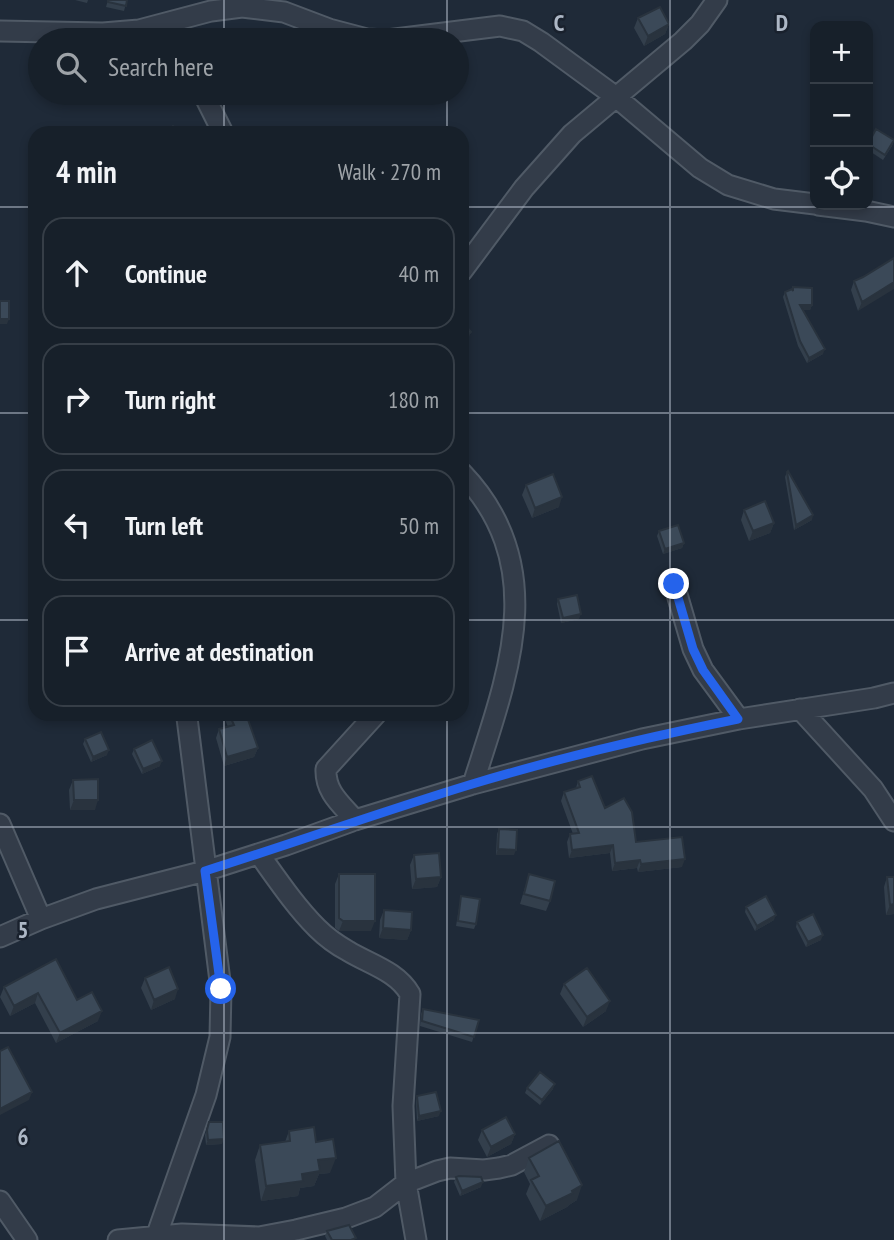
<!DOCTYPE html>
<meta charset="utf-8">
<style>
:root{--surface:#17202a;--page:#202832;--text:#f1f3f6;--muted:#9ea3a8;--line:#363e47}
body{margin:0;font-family:"PT Sans Narrow",sans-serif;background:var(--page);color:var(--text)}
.controls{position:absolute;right:21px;top:21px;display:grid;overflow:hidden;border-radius:14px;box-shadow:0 4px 10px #0003}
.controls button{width:63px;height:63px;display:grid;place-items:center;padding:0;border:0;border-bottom:2px solid var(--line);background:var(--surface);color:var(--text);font:35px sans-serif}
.stop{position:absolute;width:21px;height:21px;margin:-16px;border:5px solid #2563eb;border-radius:50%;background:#fff}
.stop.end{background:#2563eb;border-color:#fff;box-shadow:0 2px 7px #0008}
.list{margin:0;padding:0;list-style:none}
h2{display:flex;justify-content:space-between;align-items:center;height:91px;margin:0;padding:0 28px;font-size:30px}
h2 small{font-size:23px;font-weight:400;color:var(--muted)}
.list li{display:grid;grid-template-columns:46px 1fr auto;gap:21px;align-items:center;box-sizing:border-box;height:112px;margin:0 14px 14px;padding:0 14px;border:2px solid var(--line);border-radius:21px}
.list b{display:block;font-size:26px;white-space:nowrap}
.list em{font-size:23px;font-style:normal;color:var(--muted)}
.icon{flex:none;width:38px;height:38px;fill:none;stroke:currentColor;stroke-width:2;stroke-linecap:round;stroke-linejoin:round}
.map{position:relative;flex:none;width:894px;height:1240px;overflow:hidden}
.search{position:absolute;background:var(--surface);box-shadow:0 4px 10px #0003;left:28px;top:28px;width:441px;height:77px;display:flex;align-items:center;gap:18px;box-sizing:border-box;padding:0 24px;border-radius:38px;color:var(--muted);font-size:26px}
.panel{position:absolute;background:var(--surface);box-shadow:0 4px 10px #0003;left:28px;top:126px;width:441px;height:595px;border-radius:21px}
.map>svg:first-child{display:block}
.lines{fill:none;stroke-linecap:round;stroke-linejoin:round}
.minor-casing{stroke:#505a66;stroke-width:23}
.minor{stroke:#333c49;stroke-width:19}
.wall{fill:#333f4c}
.shaded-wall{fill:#29333e}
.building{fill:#3b4958;stroke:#29333e;stroke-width:2}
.route{stroke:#2563eb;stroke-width:9}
.grid{fill:none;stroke:#adb7c5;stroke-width:2;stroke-opacity:0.55}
.grid-label{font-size:23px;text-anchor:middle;font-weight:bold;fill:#adb7c5;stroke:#19212d;stroke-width:5;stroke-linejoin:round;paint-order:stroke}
</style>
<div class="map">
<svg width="894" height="1240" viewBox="0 0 894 1240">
<rect width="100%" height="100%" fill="#1f2a38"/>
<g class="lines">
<defs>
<path id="minor" d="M167 23 176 40
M0 31 103 33 139 30 211 11 242 7 284 12 329 29 367 39 387 40 500 26 523 31 541 42 616 97 700 168 728 185 774 199 815 204
M203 93 223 133
M818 205 866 211 894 217
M462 271 524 188 572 134 683 41 700 24 717 0
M462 473C552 567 507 677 473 784
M674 584 693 649 703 670 739 719
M800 709 873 789 894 821
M355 820C341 804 325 792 326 769L376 714
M0 824 41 919
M259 854C277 879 295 906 317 928 325 936 337 945 348 951 369 964 397 971 410 994L403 1106 406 1183 416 1240
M0 937 41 919 96 899 205 871 286 845 355 820 473 784 642 739 739 719 874 698 894 693
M0 1201 27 1240
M118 1240 182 1234 259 1237 296 1230 346 1218 375 1207 406 1183 437 1171 450 1168 484 1170 499 1168 512 1165 549 1145
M155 1240 206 1095 220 1037 221 989 187 718"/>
</defs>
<!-- minor casing -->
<use href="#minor" class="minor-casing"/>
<!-- minor -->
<use href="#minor" class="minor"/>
</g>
<!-- wall -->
<path class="wall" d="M75 0H88L87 3Z
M108 0H127L124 11 106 7Z
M638 18 669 24 665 34 644 46 634 28Z
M894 140 892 146 883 160 868 150V142Z
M894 258 858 311 851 290 854 281 863 277Z
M793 287 812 305 810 310H803L823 354 807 363 798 346 783 297 785 292 792 290Z
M787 472 812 520 794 530 785 477Z
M526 485 559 507 532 518 522 495Z
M744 510 774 523 770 533 749 541 741 520Z
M659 531 684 543 682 548 663 554 657 536Z
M558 599 579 619 561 623 557 604Z
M223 714H246L258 748 254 757 224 766 216 738 219 729 228 727Z
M85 739 107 755 91 762 83 744Z
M134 749 160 766 142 774 132 754Z
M73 780 95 810H70L69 790Z
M578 781 636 842 682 867 638 872 637 868 612 871 610 853 569 858 567 842 570 834H573L561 801 564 792 576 788Z
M499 829 514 855H496L497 834Z
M414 855 441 877 437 887 412 889 410 865Z
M339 874 371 931H339L335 928V884Z
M529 874 550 901 546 911 520 904Z
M887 877 894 914 886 915 884 887Z
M461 896 476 924 474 929 456 926Z
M746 907 774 920 755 931 745 912Z
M384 910 411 930 407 940 379 938 380 920Z
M797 922 821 940 806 947 796 927Z
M145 978 175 999 151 1010 141 988Z
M564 984 606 1011 583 1027 560 994Z
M4 987 77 1000 98 1021 56 1043 35 1003 10 1016 0 997Z
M423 1009 479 1020 472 1042 420 1026 421 1014Z
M527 1088 553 1089 540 1105 525 1093Z
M417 1096 439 1116 417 1121 416 1101Z
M209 1122 222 1144 206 1145 205 1135Z
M482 1130 515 1134 511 1144 487 1157 478 1140Z
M289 1131 316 1142 330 1173 319 1174 314 1186 300 1188 298 1196 261 1201 255 1160 260 1145 285 1142Z
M529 1158 577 1200 569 1205 567 1207 540 1221 526 1194 530 1184 524 1172Z
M456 1177 481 1187 460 1196 454 1182Z
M327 1231 355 1240H327L325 1236Z"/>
<!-- shaded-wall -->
<path class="shaded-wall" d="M669 24 665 34 644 46 648 36Z
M894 282V289L858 311 862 302Z
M800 305H812L810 310H798Z
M0 319H9L7 324H0Z
M471 332 467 342 462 347V340Z
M825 349 823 354 807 363 809 358Z
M562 497 559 507 532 518 535 508Z
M813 515 812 520 794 530 796 525Z
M774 523 770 533 749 541 753 531Z
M684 543 682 548 663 554 665 549Z
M581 614 579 619 561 623 563 618Z
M258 748 254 757 224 766 227 757Z
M109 750 107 755 91 762 93 757Z
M162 761 160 766 142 774 143 769Z
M74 800H98L95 810H70Z
M613 845 610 853 569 858 572 850Z
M498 849 516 850 514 855H496Z
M685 859 682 867 638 872 641 864Z
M640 860 637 868 612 871 615 863Z
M441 877 437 887 412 889 416 879Z
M894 904V914L886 915 890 905Z
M776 915 774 920 755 931 757 926Z
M343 921H375L371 931H339Z
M383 928 411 930 407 940 379 938Z
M823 935 821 940 806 947 808 942Z
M178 989 175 999 151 1010 154 1000Z
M38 993 35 1003 10 1016 14 1006Z
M610 1001 606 1011 583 1027 587 1017Z
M102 1011 98 1021 56 1043 60 1033Z
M555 1084 553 1089 540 1105 542 1100Z
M32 1092 29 1100 0 1115V1109Z
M441 1111 439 1116 417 1121 419 1116Z
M515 1134 511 1144 487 1157 491 1147Z
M224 1139 222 1144 206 1145 208 1140Z
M336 1158 330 1173 319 1174 314 1186 300 1188 298 1196 261 1201 266 1186 302 1174 318 1160Z
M483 1182 481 1187 460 1196 462 1191Z
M582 1185 577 1200 569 1205 567 1207 540 1221 546 1206Z"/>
<!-- building -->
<path class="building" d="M108 0H127L126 6 108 2Z
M660 7 669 24 648 36 638 18Z
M173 126 185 133H169Z
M876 129 894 140 885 155 868 144Z
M894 258V282L862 302 854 281 863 277Z
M793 287 812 288V305H800L825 349 809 358 800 341 785 292 792 289 793 291Z
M0 301H9V319H0Z
M462 322 471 332 462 340Z
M788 471 813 515 796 525 787 472Z
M553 474 562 497 535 508 526 485Z
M765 501 774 523 753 531 744 510Z
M678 525 684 543 665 549 659 531Z
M577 595 581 614 563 618 558 599Z
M229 714H246L258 748 227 757 219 729 234 725Z
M101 732 109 750 93 757 85 739Z
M152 740 162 761 143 769 134 749Z
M592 776 605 808 624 798 632 812 636 842 682 837 685 859 641 864 640 860 615 863 613 845 572 850 570 834 579 833 564 792 580 787 578 781Z
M98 779V800H74L73 780Z
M499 829 517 830 516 850 498 849Z
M439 853 441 877 416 879 414 855Z
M339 874H375V921H343L339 918Z
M529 874 555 881 550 901 524 894Z
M887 877H894V904L890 905Z
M461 896 480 899 476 924 458 921Z
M766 896 776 915 757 926 746 907Z
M384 910 412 912 411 930 383 928Z
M813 914 823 935 808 942 797 922Z
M56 959 77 1000 92 992 102 1011 60 1033 38 993 14 1006 4 987Z
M169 967 178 989 154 1000 145 978Z
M587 968 610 1001 587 1017 564 984Z
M423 1009 479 1020 474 1037 422 1021Z
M8 1047 32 1092 0 1109V1051Z
M540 1072 555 1084 542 1100 527 1088Z
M436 1092 441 1111 419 1116 417 1096Z
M506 1117 515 1134 491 1147 482 1130Z
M209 1122H223L224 1139 208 1140 207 1130Z
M314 1127 316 1142 333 1139 336 1158 318 1160 320 1171 302 1174 303 1181 266 1186 260 1145 290 1141 289 1131Z
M559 1141 582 1185 572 1191 573 1193 546 1206 531 1180 539 1176 529 1158Z
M459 1176 481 1177 483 1182 462 1191 456 1177Z
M349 1225 356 1238 351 1240H332L327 1231Z"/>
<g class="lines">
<!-- route -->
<path class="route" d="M221 989 205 871C294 843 381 812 469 785 558 758 648 737 738 719L703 670 693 649 674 584"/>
</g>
<!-- grid -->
<path class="grid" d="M224 0V40M447 0V40M670 0V1240M224 93V133M447 93V133M0 207H35M462 207H894M0 413H35M462 413H894M0 620H35M462 620H894M224 714V1240M447 714V1240M0 827H894M0 1033H894"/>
<g class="grid-label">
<text x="559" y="31">C</text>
<text x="782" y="31">D</text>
<text x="23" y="938">5</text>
<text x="23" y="1145">6</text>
</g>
</svg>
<div class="controls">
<button>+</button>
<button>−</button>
<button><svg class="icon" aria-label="locate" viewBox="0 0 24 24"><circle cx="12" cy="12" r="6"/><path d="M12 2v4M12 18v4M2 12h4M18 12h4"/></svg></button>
</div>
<div class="stop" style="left:221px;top:989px"></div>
<div class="stop end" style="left:674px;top:584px"></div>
<div class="search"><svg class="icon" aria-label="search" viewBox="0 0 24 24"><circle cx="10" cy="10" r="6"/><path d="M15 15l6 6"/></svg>Search here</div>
<section class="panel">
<h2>4 min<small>Walk · 270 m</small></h2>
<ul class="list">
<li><svg class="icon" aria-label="ahead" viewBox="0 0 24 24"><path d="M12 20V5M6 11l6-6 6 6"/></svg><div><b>Continue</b></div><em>40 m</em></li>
<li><svg class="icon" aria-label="right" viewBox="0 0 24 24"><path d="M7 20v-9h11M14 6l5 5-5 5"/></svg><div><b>Turn right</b></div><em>180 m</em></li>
<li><svg class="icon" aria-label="left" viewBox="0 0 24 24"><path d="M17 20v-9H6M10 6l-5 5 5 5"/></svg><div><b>Turn left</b></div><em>50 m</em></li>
<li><svg class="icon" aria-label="arrive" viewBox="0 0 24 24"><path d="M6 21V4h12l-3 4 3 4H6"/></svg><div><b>Arrive at destination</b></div></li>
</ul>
</section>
</div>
